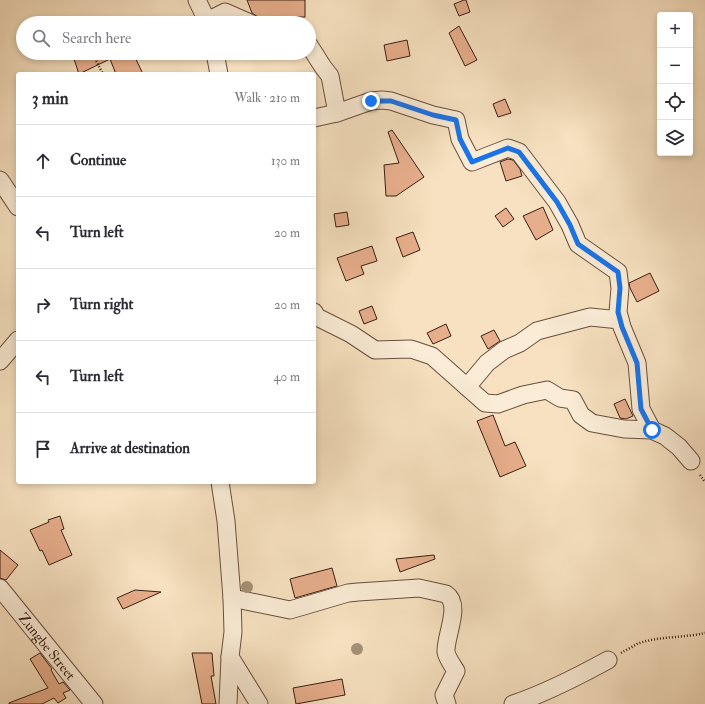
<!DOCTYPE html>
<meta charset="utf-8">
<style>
:root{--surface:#fff;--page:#f7f7f7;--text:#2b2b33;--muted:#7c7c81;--line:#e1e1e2}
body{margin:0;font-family:"IM FELL Double Pica",serif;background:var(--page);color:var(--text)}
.controls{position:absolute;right:12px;top:12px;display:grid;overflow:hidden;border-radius:4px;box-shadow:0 2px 6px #0003}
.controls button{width:36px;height:36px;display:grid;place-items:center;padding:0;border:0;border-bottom:1px solid var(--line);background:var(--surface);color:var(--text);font:20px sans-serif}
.stop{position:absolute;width:12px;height:12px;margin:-9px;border:3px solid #1a73e8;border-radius:50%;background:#fff}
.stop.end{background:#1a73e8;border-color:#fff;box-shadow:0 1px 4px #0008}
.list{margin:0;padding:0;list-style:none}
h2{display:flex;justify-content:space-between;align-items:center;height:52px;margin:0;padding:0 16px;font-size:17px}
h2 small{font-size:13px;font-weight:400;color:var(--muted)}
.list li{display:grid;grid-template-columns:26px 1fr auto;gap:12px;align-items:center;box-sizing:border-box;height:72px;padding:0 16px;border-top:1px solid var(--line)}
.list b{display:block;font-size:15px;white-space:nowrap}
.list em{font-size:13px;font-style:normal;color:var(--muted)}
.icon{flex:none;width:22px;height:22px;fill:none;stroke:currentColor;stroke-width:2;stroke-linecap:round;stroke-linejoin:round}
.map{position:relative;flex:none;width:705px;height:704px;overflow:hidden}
.search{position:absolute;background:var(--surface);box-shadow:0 2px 6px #0003;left:16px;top:16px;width:300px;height:44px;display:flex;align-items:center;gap:10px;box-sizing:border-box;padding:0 14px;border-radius:22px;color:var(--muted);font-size:15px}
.panel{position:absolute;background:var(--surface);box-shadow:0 2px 6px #0003;left:16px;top:72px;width:300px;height:412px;border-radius:4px}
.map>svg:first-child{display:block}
.building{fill:#e7ae8b;stroke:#3a1e13}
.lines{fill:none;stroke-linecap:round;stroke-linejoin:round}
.minor-casing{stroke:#694f3e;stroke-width:19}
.path{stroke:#3a1e13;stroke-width:2.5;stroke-dasharray:1 2;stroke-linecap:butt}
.minor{stroke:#faecd6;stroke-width:17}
.tree{fill:#a49176}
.route{stroke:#1a73e8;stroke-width:5}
.labels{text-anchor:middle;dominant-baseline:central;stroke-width:3.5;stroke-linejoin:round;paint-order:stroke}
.street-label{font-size:14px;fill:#3a1e13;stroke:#faecd6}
</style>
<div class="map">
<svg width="705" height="704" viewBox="0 0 705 704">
<rect width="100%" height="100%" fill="#f7e1c0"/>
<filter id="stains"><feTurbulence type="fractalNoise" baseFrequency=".005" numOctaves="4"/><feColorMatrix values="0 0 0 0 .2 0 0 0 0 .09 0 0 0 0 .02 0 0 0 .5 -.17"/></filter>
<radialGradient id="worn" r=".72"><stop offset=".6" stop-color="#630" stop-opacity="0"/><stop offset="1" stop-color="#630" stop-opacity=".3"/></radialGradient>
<!-- building -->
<path class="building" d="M247 0H305V17H297L298 23H260L258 17 252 13Z
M464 0H466L470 12 459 16 454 4Z
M459 26 477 60 465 66 449 33Z
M407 40 410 56 387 61 384 45Z
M72 53H133L143 74H116L110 59 79 74Z
M505 99 511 113 498 117 493 104Z
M392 130 424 177 396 196H386L384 165 399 163 388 132Z
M508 159 513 160 520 169 522 176 506 181 500 162Z
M543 207 553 230 536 240 523 216Z
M506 208 514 219 503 227 495 216Z
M347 212 349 225 336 227 334 214Z
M413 232 420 250 403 257 396 238Z
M372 246 377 261 361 266 364 274 346 281 337 258Z
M650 273 659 291 637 302 630 288 629 283Z
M372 306 377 319 364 324 359 311Z
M446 324 451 336 433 344 427 333Z
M494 330 500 341 488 349 481 336Z
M625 399 633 416 626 419 620 418 614 404Z
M493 415 505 446 515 442 526 466 500 477 477 421Z
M60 516 64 529 61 530 72 555 49 565 42 550 40 551 30 530 49 522 48 520Z
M0 550 18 565 6 580 0 578Z
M434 555 435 559 400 572 396 559Z
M332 568 337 586 295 598 290 579Z
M135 590 161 592 123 609 117 598Z
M40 653 52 669 51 670 59 684 63 682 70 690 63 693 66 698 58 703 54 698 42 704H9V703L48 688 30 659Z
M192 653H212L214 676H211L216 704H202Z
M342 679 345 695 296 704 293 688Z"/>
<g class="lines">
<defs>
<g id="minor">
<path d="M197 0 208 23"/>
<path d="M207 21 225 12 250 23"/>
<path d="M309 45 323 67 330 76 337 113"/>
<path d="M215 53 219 74"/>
<path d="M314 118 337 113 371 101 382 100 391 101 433 115 456 120 460 139 472 162 508 148 519 152 557 202 570 225 578 244 618 272 620 288 618 312 622 327 637 363 641 409 652 430"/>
<path d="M0 180 18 207"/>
<path d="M314 312 317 317 351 334 375 350 411 349 432 356 485 403 498 404 523 395 547 390 560 398 573 400 581 415 592 423 624 429 652 430 665 436 679 447 691 461"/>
<path d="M0 361 18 340"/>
<path d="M467 387 487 363 504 350 520 343 537 331 590 317 620 320"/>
<path d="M220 482 226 521 232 598 233 632 230 657 228 704"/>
<path id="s1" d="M0 588 94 704"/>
<path d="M232 598 290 610 348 593 358 592 419 588 446 594C462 605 445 636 446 652 447 658 453 666 456 671L444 695 447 704"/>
<path d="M230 657 259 704"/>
<path d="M513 704C546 693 577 677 608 660"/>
</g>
</defs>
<!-- minor casing -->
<use href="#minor" class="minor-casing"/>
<!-- path -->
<path class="path" d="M92 53 103 74
M700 475 705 482
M621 653C626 650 632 647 637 644 657 636 684 638 705 633"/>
<!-- minor -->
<use href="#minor" class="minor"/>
</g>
<!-- trees -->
<g class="tree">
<circle cx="247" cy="587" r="6"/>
<circle cx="357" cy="649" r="6"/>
</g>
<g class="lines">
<!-- route -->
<path class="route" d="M371 101H391L433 115 456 120 460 139 472 162 508 148 519 152 557 202 570 225 578 244 618 272 620 288 618 312 622 327 637 363 641 409 652 430"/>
</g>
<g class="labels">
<!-- street labels -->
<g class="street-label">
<text stroke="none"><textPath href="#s1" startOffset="75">Zungbe Street</textPath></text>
</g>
</g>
<rect width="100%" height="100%" filter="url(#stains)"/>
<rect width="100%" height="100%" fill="url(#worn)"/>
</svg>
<div class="controls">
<button>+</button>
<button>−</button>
<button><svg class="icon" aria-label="locate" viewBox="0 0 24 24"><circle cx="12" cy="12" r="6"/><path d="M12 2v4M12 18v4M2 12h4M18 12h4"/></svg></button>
<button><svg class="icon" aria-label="layers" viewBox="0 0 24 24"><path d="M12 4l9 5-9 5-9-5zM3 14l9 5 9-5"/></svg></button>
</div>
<div class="stop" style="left:652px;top:430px"></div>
<div class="stop end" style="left:371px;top:101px"></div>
<div class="search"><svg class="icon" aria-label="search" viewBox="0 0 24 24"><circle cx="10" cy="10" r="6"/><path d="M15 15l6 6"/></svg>Search here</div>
<section class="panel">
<h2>3 min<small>Walk · 210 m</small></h2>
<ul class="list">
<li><svg class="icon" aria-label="ahead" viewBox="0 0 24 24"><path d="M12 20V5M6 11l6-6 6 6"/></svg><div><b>Continue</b></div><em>130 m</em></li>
<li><svg class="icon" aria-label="left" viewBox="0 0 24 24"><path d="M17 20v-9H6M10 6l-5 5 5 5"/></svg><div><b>Turn left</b></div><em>20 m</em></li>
<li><svg class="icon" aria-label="right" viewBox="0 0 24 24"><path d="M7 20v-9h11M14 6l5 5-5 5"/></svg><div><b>Turn right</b></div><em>20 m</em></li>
<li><svg class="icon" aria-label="left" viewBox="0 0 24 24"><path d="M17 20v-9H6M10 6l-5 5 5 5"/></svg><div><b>Turn left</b></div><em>40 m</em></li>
<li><svg class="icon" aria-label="arrive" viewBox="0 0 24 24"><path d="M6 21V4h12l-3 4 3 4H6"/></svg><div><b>Arrive at destination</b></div></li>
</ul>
</section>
</div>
